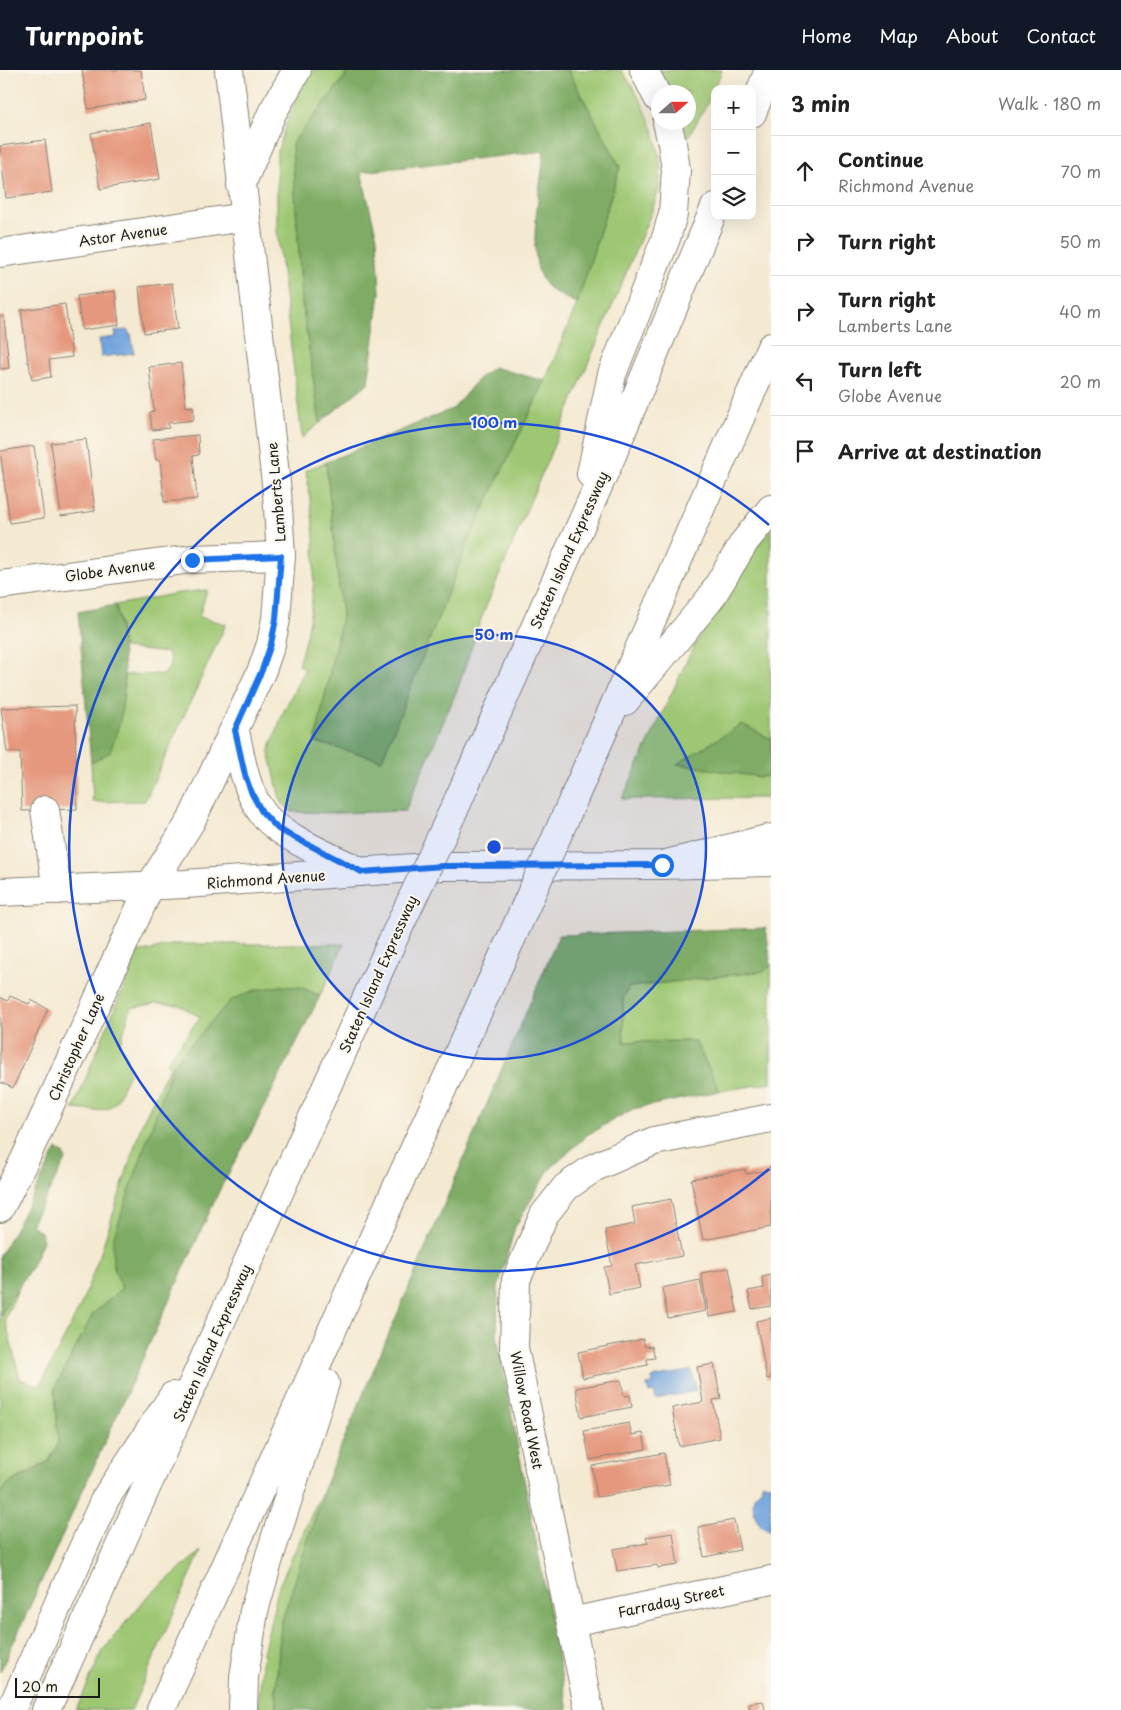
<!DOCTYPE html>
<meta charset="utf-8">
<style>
:root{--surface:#fff;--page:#f2f2f2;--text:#222;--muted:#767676;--line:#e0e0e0;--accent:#111827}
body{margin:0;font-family:"Playpen Sans",sans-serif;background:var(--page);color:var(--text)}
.controls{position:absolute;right:15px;top:15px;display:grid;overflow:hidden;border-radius:10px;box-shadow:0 5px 20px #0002}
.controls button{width:45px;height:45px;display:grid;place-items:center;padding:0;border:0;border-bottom:1px solid var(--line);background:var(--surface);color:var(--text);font:25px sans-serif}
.compass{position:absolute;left:651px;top:15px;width:45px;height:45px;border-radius:50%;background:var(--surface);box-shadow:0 5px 20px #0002;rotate:69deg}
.scale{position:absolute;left:15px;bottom:12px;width:85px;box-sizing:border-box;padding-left:5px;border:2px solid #1c1c1c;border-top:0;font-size:14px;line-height:18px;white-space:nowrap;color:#1c1c1c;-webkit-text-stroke:4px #fbf7ec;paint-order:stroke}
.stop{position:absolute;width:15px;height:15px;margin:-11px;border:4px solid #1a73e8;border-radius:50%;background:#fff}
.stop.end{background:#1a73e8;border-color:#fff;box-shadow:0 1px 5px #0008}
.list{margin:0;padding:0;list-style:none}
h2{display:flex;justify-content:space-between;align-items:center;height:65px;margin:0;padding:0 20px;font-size:21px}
h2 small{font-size:16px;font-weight:400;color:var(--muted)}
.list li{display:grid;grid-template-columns:32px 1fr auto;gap:15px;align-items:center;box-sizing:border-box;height:70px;padding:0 20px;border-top:1px solid var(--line)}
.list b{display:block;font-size:19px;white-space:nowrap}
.list p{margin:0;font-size:16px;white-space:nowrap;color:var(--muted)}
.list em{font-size:16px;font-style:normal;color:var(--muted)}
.icon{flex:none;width:28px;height:28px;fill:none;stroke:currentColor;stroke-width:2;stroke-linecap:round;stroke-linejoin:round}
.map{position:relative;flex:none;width:771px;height:1640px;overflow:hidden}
header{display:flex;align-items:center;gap:30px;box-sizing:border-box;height:70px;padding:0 25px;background:var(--accent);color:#fff}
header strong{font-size:24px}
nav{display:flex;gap:28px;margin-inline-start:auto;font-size:18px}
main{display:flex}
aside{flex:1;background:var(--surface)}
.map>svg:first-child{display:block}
.green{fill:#9ec773;stroke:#5d7248}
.forest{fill:#7eac65;stroke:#4d6440}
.water{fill:#75a5df;stroke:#48607e}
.building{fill:#e5987d}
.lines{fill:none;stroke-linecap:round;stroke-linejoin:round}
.minor-casing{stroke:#888276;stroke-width:30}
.major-casing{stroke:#888276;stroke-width:30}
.highway-casing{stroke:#888276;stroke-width:30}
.minor{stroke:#fff;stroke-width:28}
.major{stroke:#fff;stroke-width:28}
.highway{stroke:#fff;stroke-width:28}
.highway-bridge-casing{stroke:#888276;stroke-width:30;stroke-linecap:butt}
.highway-bridge{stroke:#fff;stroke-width:28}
.route{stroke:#1a73e8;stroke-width:6}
.ring{fill:none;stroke:#1d4ed8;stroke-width:2.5}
.labels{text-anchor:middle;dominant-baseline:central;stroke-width:4;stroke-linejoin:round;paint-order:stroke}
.street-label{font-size:14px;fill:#1c1c1c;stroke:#fbf7ec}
.centre{fill:#1d4ed8;stroke:#fbf7ec;stroke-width:2.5}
.ring-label{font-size:15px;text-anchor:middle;font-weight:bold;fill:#1d4ed8;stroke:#fbf7ec;stroke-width:4;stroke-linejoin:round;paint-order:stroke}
</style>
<header>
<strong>Turnpoint</strong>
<nav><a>Home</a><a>Map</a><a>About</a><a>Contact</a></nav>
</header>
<main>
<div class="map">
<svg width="771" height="1640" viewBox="0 0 771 1640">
<rect width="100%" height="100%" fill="#fbf7ec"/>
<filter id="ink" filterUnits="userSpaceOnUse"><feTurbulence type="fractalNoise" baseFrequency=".02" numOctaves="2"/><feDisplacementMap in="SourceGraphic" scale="10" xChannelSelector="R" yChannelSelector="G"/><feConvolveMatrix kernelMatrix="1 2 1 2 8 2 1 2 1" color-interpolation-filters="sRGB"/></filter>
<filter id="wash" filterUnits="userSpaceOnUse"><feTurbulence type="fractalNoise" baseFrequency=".0096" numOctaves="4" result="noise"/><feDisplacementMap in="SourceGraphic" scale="20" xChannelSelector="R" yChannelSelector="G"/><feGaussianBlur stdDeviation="1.12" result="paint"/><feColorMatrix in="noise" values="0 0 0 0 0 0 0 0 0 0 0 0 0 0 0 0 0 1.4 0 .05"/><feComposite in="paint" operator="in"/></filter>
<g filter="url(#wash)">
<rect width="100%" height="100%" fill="#f4e9d1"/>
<!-- green -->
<path class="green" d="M313 0H350L292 75 302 232 320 353 302 368 277 160V83L290 42 308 6Z
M568 0H621C644 30 667 79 659 119 657 126 654 134 652 141L481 549 457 620 405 741 336 743 292 742 282 733 279 725 269 681 283 643 305 598 298 595C311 554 316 512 314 469 313 446 309 423 306 400L326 392 342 546 315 672 470 467 545 311 577 234 620 97Z
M656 0H722L713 23 689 66 680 68 677 53 688 52V22H668Z
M771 458V728L622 729 691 582 732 510Z
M207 520 199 547 226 554 145 731 93 732 91 693 110 682 121 644 124 605 163 604C171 599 172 591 168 583L124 578 116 535 179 523Z
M176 874H344L320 926 301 917 113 1195 122 1218 93 1244 55 1318 58 1374 49 1391 9 1413 0 1423V1246L21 1213 5 1249 20 1309 40 1316 80 1237 100 1185 142 1053 170 996 166 993 200 947 179 935 157 933 131 938 120 974 127 987 129 1003 116 1032 109 1038 97 1041 73 1039 138 882C151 882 163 876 176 874Z
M771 895V1013L720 1021 695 971 623 972V928L629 917 765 901Z
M328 1408 281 1554 276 1618 277 1640H258L263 1583 279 1516Z
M201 1481 131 1640H76L103 1580 146 1528Z"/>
<!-- forest -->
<path class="forest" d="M350 0H568L620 97 577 234C569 229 553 223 547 216 523 192 542 114 544 81L361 102 377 168 380 223 368 313 320 353 302 232 292 74Z
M493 297 545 311 470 467 382 690 315 672 342 546 326 392 454 338 478 309Z
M116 535C122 571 128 608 121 644 119 657 114 670 110 682L91 693 78 542Z
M742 654 771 669V706L759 707 677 694Z
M766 858 771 895 765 901 629 917 623 928 624 972 695 971 720 1021 633 1039 587 1065 548 1101 515 1157 498 1217 497 1267 568 1640H277L276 1618 281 1554 330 1402 559 865Z
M280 916 301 917 320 926 254 1057 220 1119 0 1602V1423L9 1413 34 1401 49 1391 58 1374 55 1318 93 1244 122 1218 113 1195V1169L173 994 230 931 252 921Z
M57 1079 64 1084 66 1090 31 1155 41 1162 43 1171 32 1196 0 1246V1185L20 1150Z"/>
<!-- water -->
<path class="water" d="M128 260 129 265 131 264 134 283 101 287 99 269 116 267 115 261Z
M692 1300 696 1321 656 1329 654 1322 649 1323 647 1315 653 1314 652 1308Z
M762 1413 771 1414 770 1461C757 1458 751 1439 754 1426L761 1419Z"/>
<g id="blocks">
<!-- building -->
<path class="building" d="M82 0H141L145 30 88 39Z
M151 53 160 109 100 119 91 63Z
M45 70 52 122 6 128 0 76Z
M172 213 178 259 144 263 139 217Z
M115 221 119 255 82 260 77 226Z
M65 234 72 287 49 290 51 307 32 310 29 293H28L21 240Z
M0 246H4L9 298 0 299Z
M181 293 186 337 193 336 194 350 168 353 169 358 152 360 150 342 154 341 149 297Z
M198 365 199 385 193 386 197 429 164 432 160 389 156 390 153 369Z
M86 369 95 441 61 446 51 373Z
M34 376 44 448 10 453 0 381Z
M75 636 77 739 22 741 20 682H7L1 638Z
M10 926 29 934 31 930 48 939 13 1018 0 1012V927L8 931Z
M769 1097H771V1157L703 1170 691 1109 745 1099 746 1104 769 1100Z
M671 1129 682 1186 635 1195 640 1218 609 1224 604 1197 612 1196 605 1160 635 1154 632 1137Z
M729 1198 737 1242 709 1247 701 1203Z
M771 1205V1236L752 1239 748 1221 764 1218 762 1207Z
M700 1210 706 1241 668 1248 662 1218Z
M771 1248V1308L767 1309 756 1251Z
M643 1269 645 1277 652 1276 655 1288 647 1289 648 1295 583 1308 578 1282Z
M714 1294 721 1329 713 1330 720 1368 679 1376 672 1338 703 1332 697 1297Z
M621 1310 624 1326 630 1325 632 1337 581 1347 576 1318Z
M629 1353 632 1365 643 1363 646 1379 590 1390 584 1361Z
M664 1383 670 1415 597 1427 592 1396Z
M734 1450 740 1480 704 1487 698 1457Z
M673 1463 678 1495 658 1498 657 1495 617 1501 613 1479 648 1473 646 1467Z
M763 1631 765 1640H750L749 1633Z"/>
</g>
</g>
<g filter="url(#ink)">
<use href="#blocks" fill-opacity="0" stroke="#888276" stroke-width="1"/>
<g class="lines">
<defs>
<path id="minor" d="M0 183 245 147
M0 515 192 489 281 486
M45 740 57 820
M571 1552 771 1510
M589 1640 514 1278 516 1210 544 1145 566 1117 595 1097 654 1071 771 1048"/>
<path id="major" d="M235 661C241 688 245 720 263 744 281 767 333 788 361 802
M0 822 185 814 443 796 662 795 771 792
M0 1138 25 1089 150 816 191 751 262 600 271 574 276 549 281 486 277 422 229 0"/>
<path id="highway" d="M644 0 658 28
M752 43 769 0
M241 115 272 43 297 0
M591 404 612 304 666 168 673 144 676 100 672 73 667 52
M625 631 710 529 745 471 771 439
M573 730 771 277
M457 733 612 385 715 137
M662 795 771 768
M11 1640 105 1429 173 1326
M46 1640 390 876
M161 1640 369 1178 511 869
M243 1640 244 1607 254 1541 270 1485 325 1313"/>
</defs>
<!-- minor casing -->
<use href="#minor" class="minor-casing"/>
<!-- major casing -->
<use href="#major" class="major-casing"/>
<!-- highway casing -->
<use href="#highway" class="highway-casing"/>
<!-- minor -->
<use href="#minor" class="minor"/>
<!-- major -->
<use href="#major" class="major"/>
<!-- highway -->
<use href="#highway" class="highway"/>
<defs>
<path id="highway-bridge" d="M511 869 573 730
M390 876 457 733"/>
</defs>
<!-- highway-bridge casing -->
<use href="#highway-bridge" class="highway-bridge-casing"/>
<!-- highway-bridge -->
<use href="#highway-bridge" class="highway-bridge"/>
</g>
</g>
<g class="lines" filter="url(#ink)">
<!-- route -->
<path class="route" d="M192 490 281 486 276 549 271 574 262 600 235 660 245 705 252 724 262 742 278 759 362 802 443 796 662 795"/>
</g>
<!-- distance rings -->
<circle cx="494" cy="777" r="212" fill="#1d4ed8" fill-opacity=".12"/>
<g class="ring">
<circle cx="494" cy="777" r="212"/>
<path d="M769 1099A424 424 0 1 1 769 455"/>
</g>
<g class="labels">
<!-- street labels -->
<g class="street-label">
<text transform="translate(123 165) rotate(-8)">Astor Avenue</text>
<text transform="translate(276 422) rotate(-95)">Lamberts Lane</text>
<text transform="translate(569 480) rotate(-66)">Staten Island Expressway</text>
<text transform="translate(110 500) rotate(-8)">Globe Avenue</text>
<text transform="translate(266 809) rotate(-4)">Richmond Avenue</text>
<text transform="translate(378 904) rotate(-66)">Staten Island Expressway</text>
<text transform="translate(76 977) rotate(-66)">Christopher Lane</text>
<text transform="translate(212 1273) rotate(-66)">Staten Island Expressway</text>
<text transform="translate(527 1340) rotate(79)">Willow Road West</text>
<text transform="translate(671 1531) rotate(-12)">Farraday Street</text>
</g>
</g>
<circle cx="494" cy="777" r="8" class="centre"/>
<g class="ring-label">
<text x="494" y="358">100 m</text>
<text x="494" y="570">50 m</text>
</g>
</svg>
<div class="controls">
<button>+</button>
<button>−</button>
<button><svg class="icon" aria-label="layers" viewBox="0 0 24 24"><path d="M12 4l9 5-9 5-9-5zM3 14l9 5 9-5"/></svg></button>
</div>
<svg class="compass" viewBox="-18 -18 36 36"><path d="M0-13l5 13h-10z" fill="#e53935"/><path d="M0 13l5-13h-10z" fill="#767676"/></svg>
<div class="scale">20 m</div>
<div class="stop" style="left:662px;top:795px"></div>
<div class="stop end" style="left:192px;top:490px"></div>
</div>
<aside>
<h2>3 min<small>Walk · 180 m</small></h2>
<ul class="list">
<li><svg class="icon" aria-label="ahead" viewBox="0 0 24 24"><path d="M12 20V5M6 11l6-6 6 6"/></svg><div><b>Continue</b><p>Richmond Avenue</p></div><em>70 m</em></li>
<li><svg class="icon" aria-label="right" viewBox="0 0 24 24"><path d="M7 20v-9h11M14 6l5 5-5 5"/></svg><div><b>Turn right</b></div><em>50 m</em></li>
<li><svg class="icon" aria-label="right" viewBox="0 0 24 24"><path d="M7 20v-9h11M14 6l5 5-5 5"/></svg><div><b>Turn right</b><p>Lamberts Lane</p></div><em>40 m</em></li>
<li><svg class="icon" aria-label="left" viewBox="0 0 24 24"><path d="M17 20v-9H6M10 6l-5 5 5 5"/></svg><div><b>Turn left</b><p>Globe Avenue</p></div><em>20 m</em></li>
<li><svg class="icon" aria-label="arrive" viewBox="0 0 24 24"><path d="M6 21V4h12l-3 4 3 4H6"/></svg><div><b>Arrive at destination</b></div></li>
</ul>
</aside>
</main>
